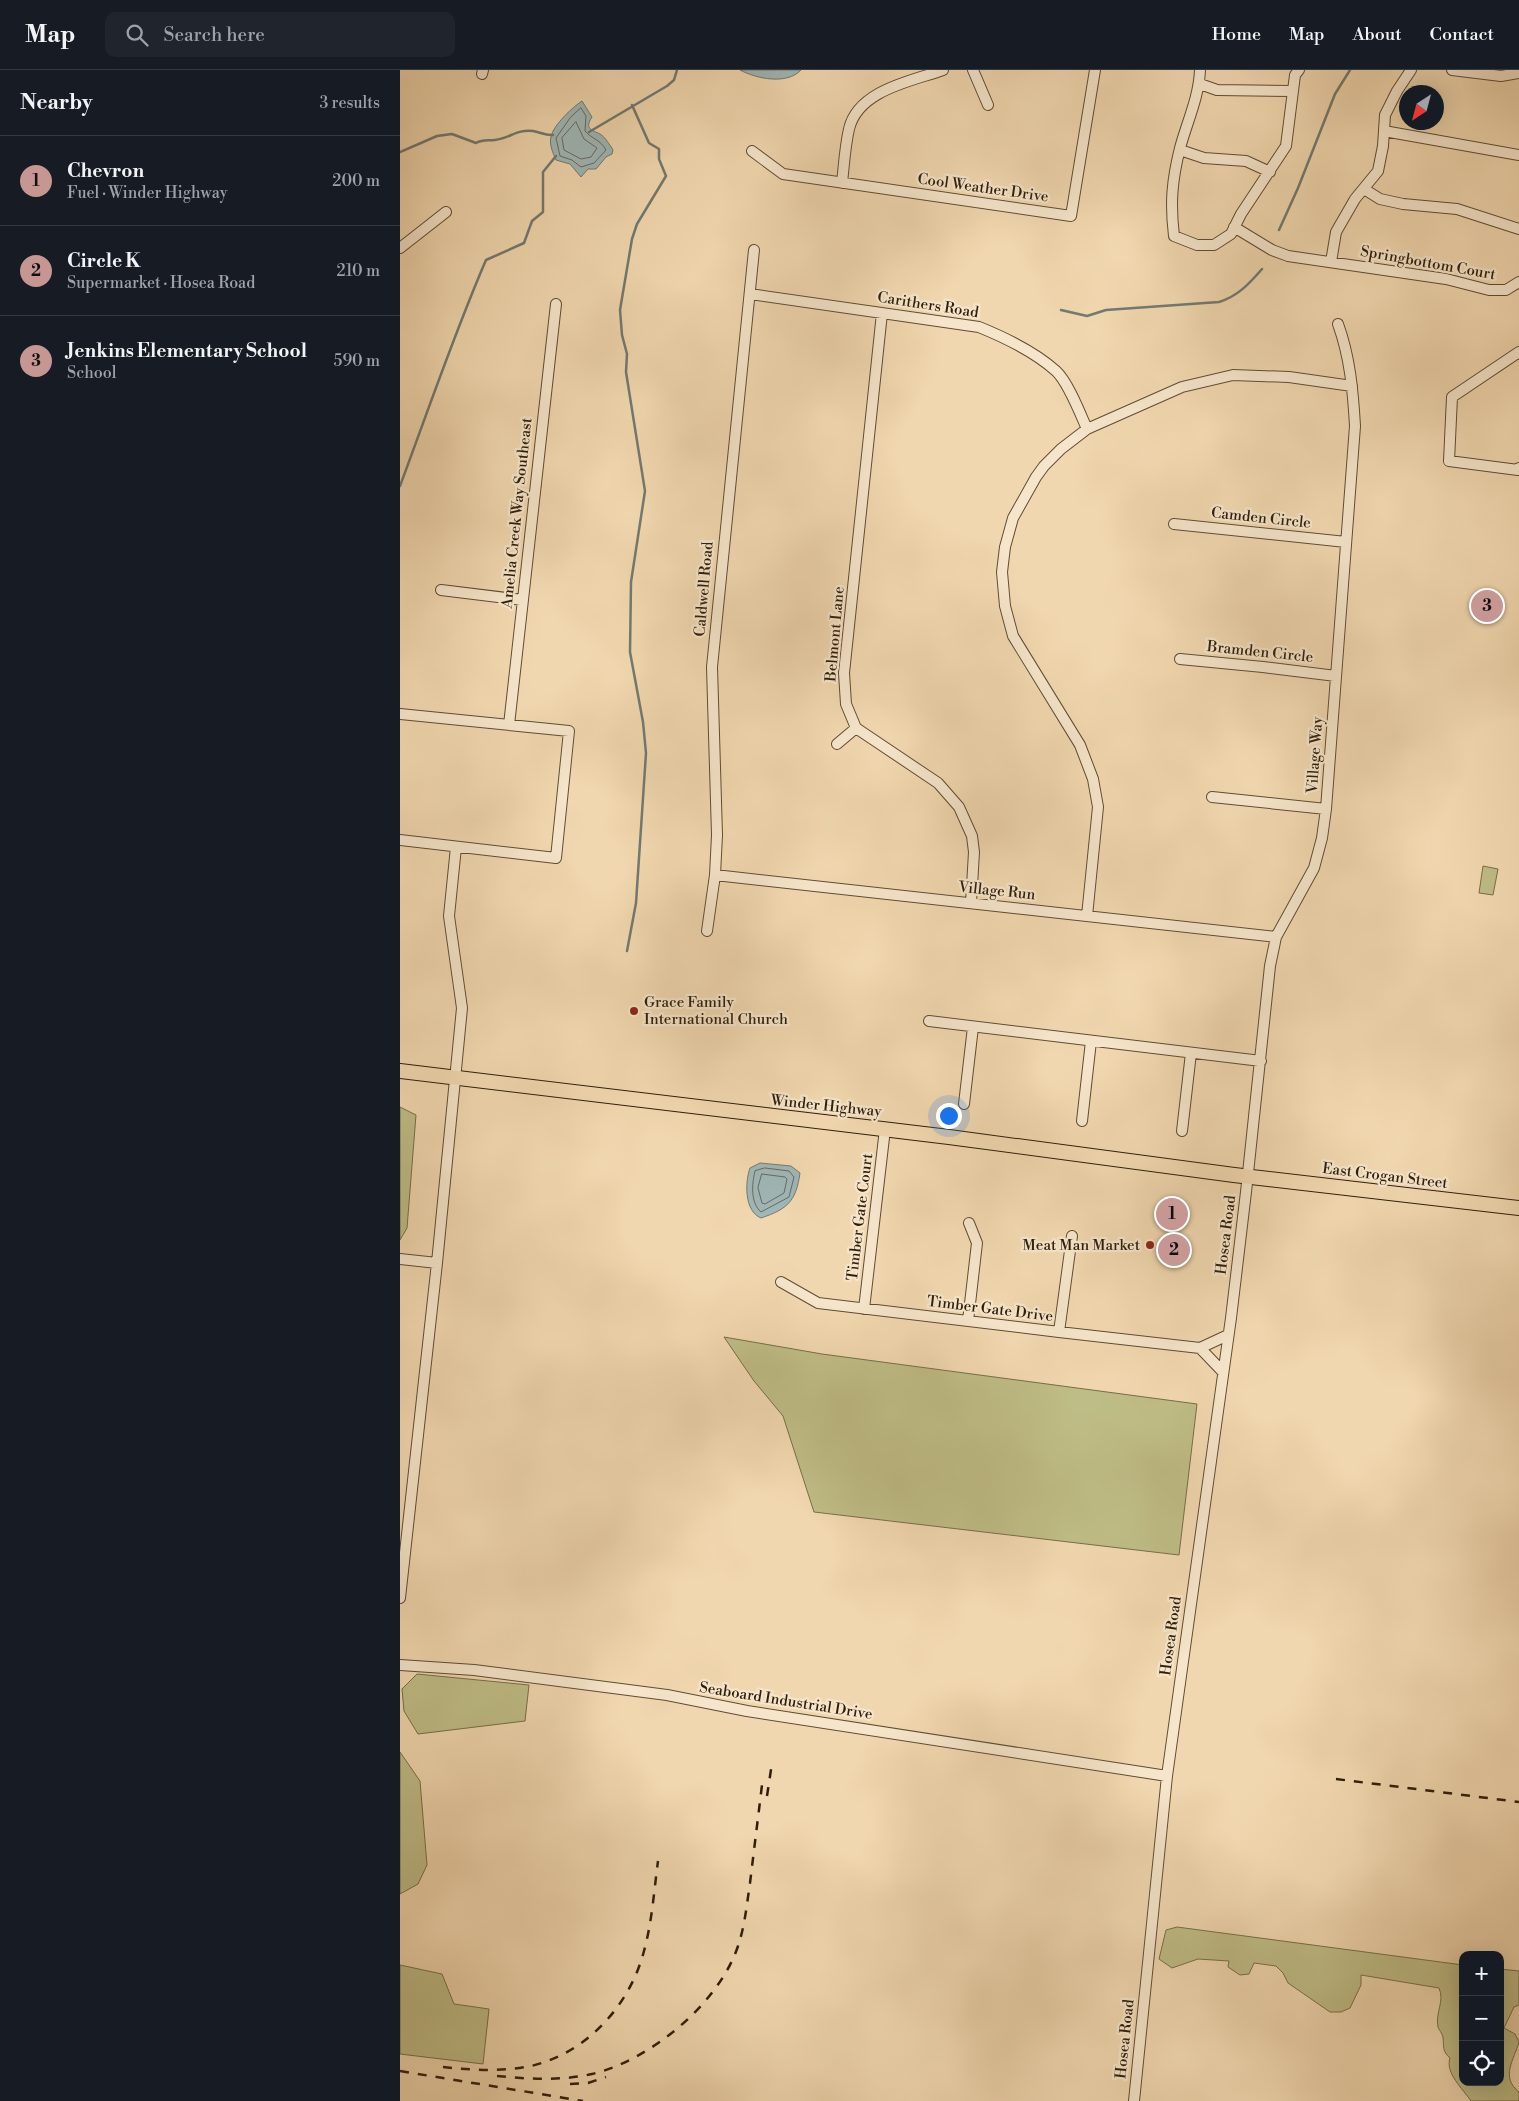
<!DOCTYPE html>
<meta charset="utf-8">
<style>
:root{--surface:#171b24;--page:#20242c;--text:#f1f3f6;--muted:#9ea1a6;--line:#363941;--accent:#c59692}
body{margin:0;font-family:"Libre Bodoni",serif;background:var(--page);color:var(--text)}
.controls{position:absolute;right:15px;bottom:15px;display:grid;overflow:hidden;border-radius:10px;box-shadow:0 5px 20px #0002}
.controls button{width:45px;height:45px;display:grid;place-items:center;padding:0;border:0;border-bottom:1px solid var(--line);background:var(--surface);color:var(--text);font:25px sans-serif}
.compass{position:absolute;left:999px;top:15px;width:45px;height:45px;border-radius:50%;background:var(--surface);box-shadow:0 5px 20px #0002;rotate:216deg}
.you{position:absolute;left:548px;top:1045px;width:18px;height:18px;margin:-12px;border:4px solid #fff;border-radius:50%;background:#1a73e8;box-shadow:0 0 0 8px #1a73e833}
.badge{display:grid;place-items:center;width:32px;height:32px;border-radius:50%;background:var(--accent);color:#111;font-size:16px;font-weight:700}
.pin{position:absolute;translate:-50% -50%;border:2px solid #fff;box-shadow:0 1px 5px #0006}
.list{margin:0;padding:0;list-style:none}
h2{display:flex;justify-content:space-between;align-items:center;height:65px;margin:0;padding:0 20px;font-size:21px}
h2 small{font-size:16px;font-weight:400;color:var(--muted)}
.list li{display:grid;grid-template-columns:32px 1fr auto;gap:15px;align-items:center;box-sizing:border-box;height:90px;padding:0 20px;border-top:1px solid var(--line)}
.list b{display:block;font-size:19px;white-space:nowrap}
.list p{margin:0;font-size:16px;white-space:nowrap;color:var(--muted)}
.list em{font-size:16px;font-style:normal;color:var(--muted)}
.icon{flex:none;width:28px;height:28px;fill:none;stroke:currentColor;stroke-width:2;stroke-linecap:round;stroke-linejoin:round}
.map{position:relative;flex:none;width:1119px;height:2031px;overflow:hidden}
header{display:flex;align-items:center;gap:30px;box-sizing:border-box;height:70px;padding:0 25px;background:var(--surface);border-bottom:1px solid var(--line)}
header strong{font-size:24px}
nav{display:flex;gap:28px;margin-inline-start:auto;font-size:18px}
.search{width:350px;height:45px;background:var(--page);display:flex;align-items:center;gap:12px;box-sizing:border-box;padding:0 18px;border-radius:10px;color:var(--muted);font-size:19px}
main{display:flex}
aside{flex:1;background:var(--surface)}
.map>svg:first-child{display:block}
.green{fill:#bfbd87;stroke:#776e49}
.water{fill:#9fb7b6;stroke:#727a72}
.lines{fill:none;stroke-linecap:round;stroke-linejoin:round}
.shore{stroke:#676a60;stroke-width:1}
.stream{stroke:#727a72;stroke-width:2.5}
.minor-casing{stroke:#604c34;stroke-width:12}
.major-casing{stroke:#2f1e0b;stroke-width:16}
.minor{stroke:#f6e5cb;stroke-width:10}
.major{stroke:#f1d7af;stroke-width:14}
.rail{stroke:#2f1e0b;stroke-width:2.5;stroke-dasharray:9 9;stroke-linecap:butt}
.poi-dot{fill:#8f2418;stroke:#f6e5cb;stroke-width:2}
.labels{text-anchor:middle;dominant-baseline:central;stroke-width:4.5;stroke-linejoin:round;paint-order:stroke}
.street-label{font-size:15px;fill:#2f1e0b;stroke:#f6e5cb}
.poi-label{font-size:15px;fill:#2f1e0b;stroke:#f6e5cb;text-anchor:start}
</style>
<header>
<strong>Map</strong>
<div class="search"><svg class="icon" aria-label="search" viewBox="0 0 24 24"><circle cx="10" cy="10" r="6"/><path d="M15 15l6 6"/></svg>Search here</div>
<nav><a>Home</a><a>Map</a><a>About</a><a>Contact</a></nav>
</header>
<main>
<aside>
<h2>Nearby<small>3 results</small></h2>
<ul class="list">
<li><span class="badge">1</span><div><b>Chevron</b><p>Fuel · Winder Highway</p></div><em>200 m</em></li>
<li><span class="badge">2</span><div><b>Circle K</b><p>Supermarket · Hosea Road</p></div><em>210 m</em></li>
<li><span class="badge">3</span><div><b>Jenkins Elementary School</b><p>School</p></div><em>590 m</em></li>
</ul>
</aside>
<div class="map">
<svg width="1119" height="2031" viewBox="0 0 1119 2031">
<rect width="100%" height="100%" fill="#f1d7af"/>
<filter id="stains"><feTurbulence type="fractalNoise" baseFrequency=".004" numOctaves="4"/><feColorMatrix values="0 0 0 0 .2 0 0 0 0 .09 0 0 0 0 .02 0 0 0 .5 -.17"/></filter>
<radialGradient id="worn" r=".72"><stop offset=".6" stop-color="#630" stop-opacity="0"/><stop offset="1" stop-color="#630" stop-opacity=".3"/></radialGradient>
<!-- green -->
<path class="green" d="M1083 796 1098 799 1093 825 1079 823Z
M0 1037 16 1045 7 1158 0 1170Z
M324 1267 422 1284 797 1334 779 1485 414 1442 383 1346 354 1311Z
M17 1604 129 1615 125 1651 18 1664 4 1641 2 1619Z
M0 1682 20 1711 27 1795 18 1814 0 1824Z
M777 1857 1063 1895V2012H1100V1899L1119 1901V1935L1114 1937 1104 1958 1115 1964 1119 1972C1114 1990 1100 2007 1119 2022V2031H1071C1063 2019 1045 2003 1050 1988 1042 1981 1044 1977 1043 1967 1042 1963 1039 1960 1038 1957 1035 1943 1045 1931 1039 1918L961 1905V1915L950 1938 941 1942H930L888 1913 883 1903 876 1896 854 1893 849 1904 840 1905 828 1897 829 1891 798 1889 772 1898 759 1889 766 1860Z
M0 1895 42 1904 54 1934 89 1939 83 1994 0 1984Z"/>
<!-- water -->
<path class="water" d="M340 0H401C387 15 357 9 340 0Z
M182 31 192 47C184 59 192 60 200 64 205 67 210 75 213 80L212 84 206 87 196 99H188L181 107 170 94 156 90C153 83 149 75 151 67 153 55 173 37 182 31Z
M360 1093 391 1096 400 1103C396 1131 388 1139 361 1148 344 1141 345 1112 350 1098Z"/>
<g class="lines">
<!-- shore -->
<path class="shore" d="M181 38 186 46 185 61C192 69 201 70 206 80L194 93 181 97 172 90 160 86 156 68 170 48Z
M176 52 184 69 197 78 191 87 181 89 164 80 162 68Z
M365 1098 389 1101 394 1107 389 1127 361 1142C350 1132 352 1114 355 1101Z
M362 1104 385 1107 387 1109 384 1123 365 1134 362 1133 358 1118Z"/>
<!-- stream -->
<path class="stream" d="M189 62 267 16 274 10 277 0
M0 82 37 66 52 64 76 73C83 69 88 71 95 70 110 68 117 59 133 61 140 62 146 66 153 65
M879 160 898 118 935 24 950 0
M661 240 687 246 706 240 819 232C838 226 849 214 862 199
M0 416C28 341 54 264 86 190L124 173 132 151 143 142V102L156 86
M227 881 236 833 246 683 243 652 230 582 231 512 245 421 226 302 227 284 222 265 220 240 232 169 237 154 266 106 259 89V79L249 73 232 35"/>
<defs>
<path id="minor" d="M573 0 588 35
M800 0C799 27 787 52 780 78 772 110 770 133 774 166L797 175H814L831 164 841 144 886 76 895 5 899 0
M1052 0 1101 6 1119 3
M82 4 83 0
M800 14 817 20 892 21
M984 61 1119 85
M780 80 804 88 846 91 870 102
M352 81 383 104 671 146 695 0
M442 113C444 95 445 76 449 59 458 20 512 11 543 0
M964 119 980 129 1003 134 1057 139 1119 159
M834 157 872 180 888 186 1046 209 1089 220H1106L1119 212
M0 178 46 142
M931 192 936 162 955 129 978 101 983 76 985 45 997 21 1011 0
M350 224 579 257C606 268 635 282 656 301 668 312 680 343 687 359
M482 243 444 603 446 634 456 658 538 713 559 737 572 766 574 782 571 833
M1119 282 1052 327 1049 391 1118 400 1119 398
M774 454 946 472
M41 520 123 530
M780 589 863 597 936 606
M0 644 169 661 156 788 0 770
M109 655 156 234
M437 674 456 658
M812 727 926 739
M315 805 876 867
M687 846 698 737 693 709 680 675 613 566 605 536 602 502 605 477 613 448 636 407 644 396 661 379 687 359 782 317 833 305 889 307 952 316
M307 861 315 805 317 765 312 597 354 180
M529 951 861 991
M564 1034 573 957
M682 1051 691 971
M782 1061 791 983
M0 1189 37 1193
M381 1212 418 1233 659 1262 800 1278 828 1265
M464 1239 485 1059
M568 1251 577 1173 569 1153
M659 1262 672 1166
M800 1278 823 1302
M0 1528 37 1193 62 938 49 846 56 777
M0 1595 74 1600 267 1625 347 1641 767 1706
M734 2031 767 1706 831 1248 846 1122 870 896 876 867 914 798 922 768 926 739 955 356C953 321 950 287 938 254"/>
<path id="major" d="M0 1001 549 1067 834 1105 1119 1138"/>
</defs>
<!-- minor casing -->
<use href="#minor" class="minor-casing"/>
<!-- major casing -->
<use href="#major" class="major-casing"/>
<!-- minor -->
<use href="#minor" class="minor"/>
<!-- major -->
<use href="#major" class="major"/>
<!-- rail -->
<path class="rail" d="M936 1709 1119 1732
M367 1726 372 1693
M43 1997C72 2000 102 2002 131 1996 187 1983 230 1935 244 1881 252 1852 254 1821 258 1791
M0 2001 183 2031
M97 2006C128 2009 161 2011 192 2004 251 1990 321 1932 339 1873 345 1854 347 1833 350 1813 354 1780 358 1748 362 1715
M170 2014 188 2013 206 2007"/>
</g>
<!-- markers -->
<g class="poi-dot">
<circle cx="234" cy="941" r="5"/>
<circle cx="750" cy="1175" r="5"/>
</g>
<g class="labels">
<!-- street labels -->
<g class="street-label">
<text transform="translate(583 118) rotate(8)">Cool Weather Drive</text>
<text transform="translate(1028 193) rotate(10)">Springbottom Court</text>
<text transform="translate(528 235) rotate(9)">Carithers Road</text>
<text transform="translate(117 443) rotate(-84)">Amelia Creek Way Southeast</text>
<text transform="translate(861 448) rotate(6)">Camden Circle</text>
<text transform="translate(304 519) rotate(-85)">Caldwell Road</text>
<text transform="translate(435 564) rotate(-85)">Belmont Lane</text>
<text transform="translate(860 582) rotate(6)">Bramden Circle</text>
<text transform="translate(915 685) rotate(-86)">Village Way</text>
<text transform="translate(597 821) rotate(6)">Village Run</text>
<text transform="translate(426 1036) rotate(6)">Winder Highway</text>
<text transform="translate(985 1106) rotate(7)">East Crogan Street</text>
<text transform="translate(460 1147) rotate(-83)">Timber Gate Court</text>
<text transform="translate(826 1165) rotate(-83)">Hosea Road</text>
<text transform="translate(590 1239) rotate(7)">Timber Gate Drive</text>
<text transform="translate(771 1566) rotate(-82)">Hosea Road</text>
<text transform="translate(386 1631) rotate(9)">Seaboard Industrial Drive</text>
<text transform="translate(725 1969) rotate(-84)">Hosea Road</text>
</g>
<!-- poi labels -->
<g class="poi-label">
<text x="244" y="932">Grace Family<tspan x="244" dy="17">International Church</tspan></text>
<text x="740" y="1175" text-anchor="end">Meat Man Market</text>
</g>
</g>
<rect width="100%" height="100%" filter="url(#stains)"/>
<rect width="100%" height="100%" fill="url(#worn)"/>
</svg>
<div class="controls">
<button>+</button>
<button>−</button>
<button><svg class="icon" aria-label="locate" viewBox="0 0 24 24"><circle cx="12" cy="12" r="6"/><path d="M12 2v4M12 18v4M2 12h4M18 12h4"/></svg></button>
</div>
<svg class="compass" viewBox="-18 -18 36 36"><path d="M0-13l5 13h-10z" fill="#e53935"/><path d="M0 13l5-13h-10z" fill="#9ea1a6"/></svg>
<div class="you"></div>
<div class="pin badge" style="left:772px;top:1144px">1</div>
<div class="pin badge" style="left:774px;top:1180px">2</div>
<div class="pin badge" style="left:1087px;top:536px">3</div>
</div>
</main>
